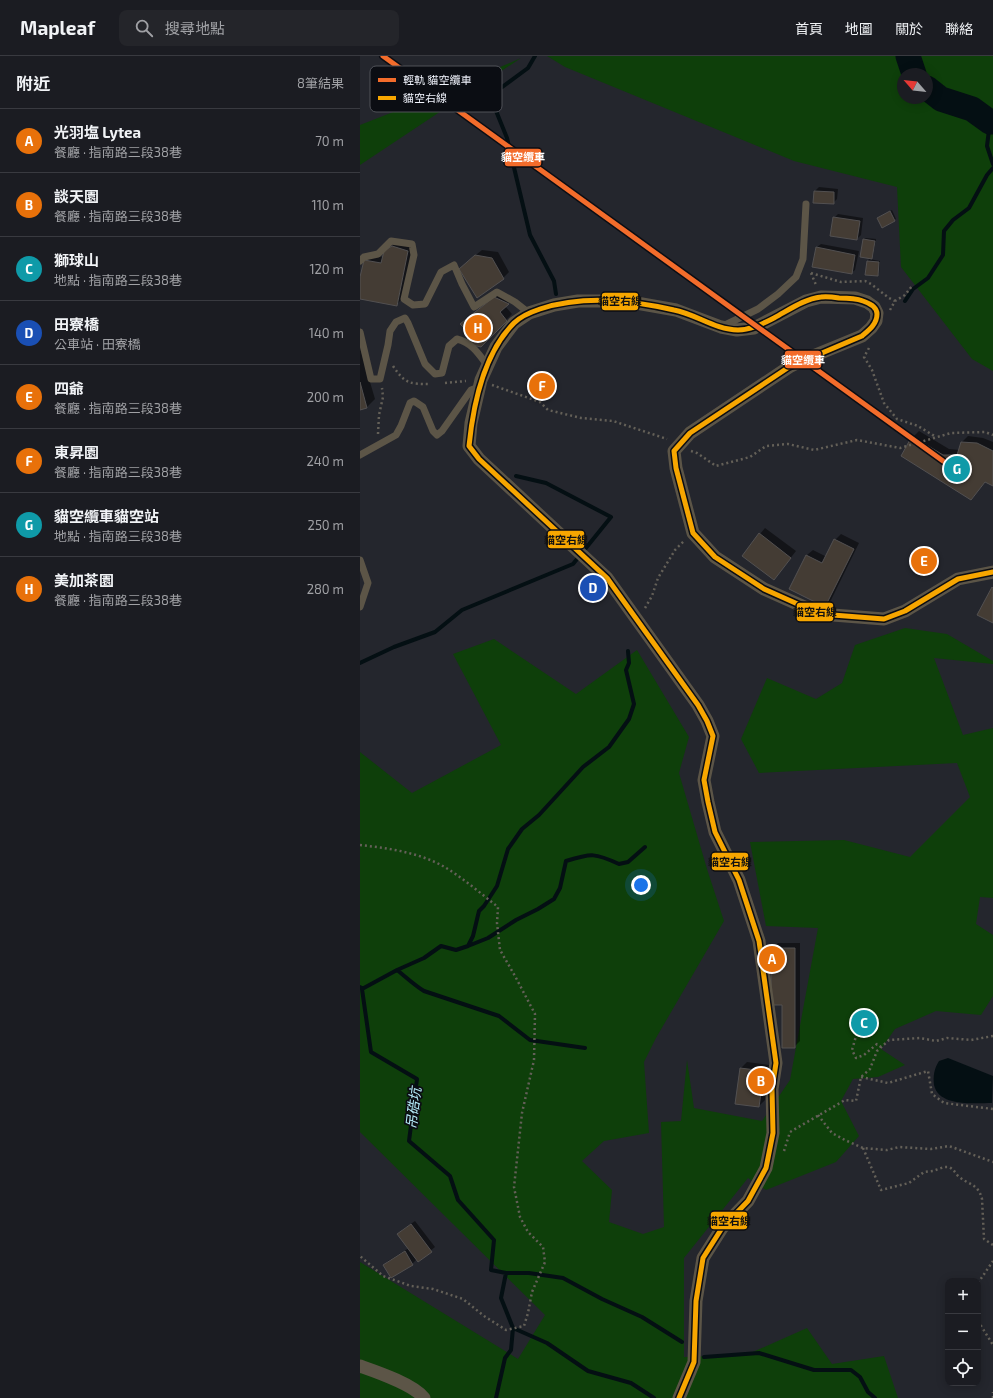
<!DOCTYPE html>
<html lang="zh-TW">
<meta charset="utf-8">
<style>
:root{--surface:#1b1c22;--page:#24252a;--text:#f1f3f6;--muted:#a0a1a5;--line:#393a40;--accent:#db2777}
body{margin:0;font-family:"Exo 2","Noto Sans TC",sans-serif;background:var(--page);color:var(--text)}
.controls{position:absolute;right:12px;bottom:12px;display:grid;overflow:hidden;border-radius:8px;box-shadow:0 2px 10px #0003}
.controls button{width:36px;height:36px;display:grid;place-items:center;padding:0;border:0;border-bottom:1px solid var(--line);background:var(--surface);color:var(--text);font:20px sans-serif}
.compass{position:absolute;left:537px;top:12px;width:36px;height:36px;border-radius:50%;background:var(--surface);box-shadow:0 2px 10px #0003;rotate:298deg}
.you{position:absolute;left:281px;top:829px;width:14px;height:14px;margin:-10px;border:3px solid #fff;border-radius:50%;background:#1a73e8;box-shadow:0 0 0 6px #1a73e833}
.badge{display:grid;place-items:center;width:26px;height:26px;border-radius:50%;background:var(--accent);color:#fff;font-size:13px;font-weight:700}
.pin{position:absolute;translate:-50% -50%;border:2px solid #fff;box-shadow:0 1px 4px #0006}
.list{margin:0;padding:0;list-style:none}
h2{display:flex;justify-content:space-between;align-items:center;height:52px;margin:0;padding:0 16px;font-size:17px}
h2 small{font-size:13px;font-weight:400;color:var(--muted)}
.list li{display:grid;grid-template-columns:26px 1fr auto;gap:12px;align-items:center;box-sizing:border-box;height:64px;padding:0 16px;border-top:1px solid var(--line)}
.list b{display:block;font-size:15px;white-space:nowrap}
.list p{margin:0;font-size:13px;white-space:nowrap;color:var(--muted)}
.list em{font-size:13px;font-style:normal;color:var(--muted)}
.icon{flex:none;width:22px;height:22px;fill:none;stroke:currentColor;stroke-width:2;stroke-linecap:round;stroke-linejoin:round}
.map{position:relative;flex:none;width:633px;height:1342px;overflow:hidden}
header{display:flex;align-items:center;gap:24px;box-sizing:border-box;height:56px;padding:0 20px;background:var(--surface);border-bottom:1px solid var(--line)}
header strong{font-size:19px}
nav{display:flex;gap:22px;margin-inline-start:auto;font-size:14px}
.search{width:280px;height:36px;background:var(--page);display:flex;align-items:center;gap:10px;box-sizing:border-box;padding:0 14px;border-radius:8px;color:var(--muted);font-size:15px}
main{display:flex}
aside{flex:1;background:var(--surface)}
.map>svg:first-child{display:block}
.green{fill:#0e3f0a;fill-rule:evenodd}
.water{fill:#040f13}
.shadow{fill:#0007}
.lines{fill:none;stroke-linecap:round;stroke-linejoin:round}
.stream{stroke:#040f13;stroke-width:4}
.river{stroke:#040f13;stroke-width:25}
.building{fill:#443c34;stroke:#525051}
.path{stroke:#646058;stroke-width:2.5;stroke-dasharray:2 3;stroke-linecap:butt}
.service{stroke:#5c5547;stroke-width:7}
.minor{stroke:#5c5547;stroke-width:13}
.bus-1-casing{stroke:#0b0d13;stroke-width:8}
.bus-1{stroke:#f7a600;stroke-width:5}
.tram-1-casing{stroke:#0b0d13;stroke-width:8}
.tram-1{stroke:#f36c2b;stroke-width:5}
.labels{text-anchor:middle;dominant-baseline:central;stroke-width:3.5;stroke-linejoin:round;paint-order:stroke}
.water-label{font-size:14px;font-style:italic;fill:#b6edfb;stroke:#0b0d13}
.key{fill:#0b0d13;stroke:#505259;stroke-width:1}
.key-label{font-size:11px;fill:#f0f3fc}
.line-badge{stroke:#0b0d13;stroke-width:1.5}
.badge-label{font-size:11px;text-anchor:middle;font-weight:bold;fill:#fff}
.pale-badge-label{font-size:11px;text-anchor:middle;font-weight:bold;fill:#111}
</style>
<header>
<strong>Mapleaf</strong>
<div class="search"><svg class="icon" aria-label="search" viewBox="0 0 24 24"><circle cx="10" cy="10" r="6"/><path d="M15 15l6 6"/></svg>搜尋地點</div>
<nav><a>首頁</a><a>地圖</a><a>關於</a><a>聯絡</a></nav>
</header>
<main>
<aside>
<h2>附近<small>8筆結果</small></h2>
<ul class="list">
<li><span class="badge" style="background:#e8710a">A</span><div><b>光羽塩 Lytea</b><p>餐廳 · 指南路三段38巷</p></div><em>70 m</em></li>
<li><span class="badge" style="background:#e8710a">B</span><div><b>談天園</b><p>餐廳 · 指南路三段38巷</p></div><em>110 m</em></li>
<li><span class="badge" style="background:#0f9aa8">C</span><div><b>獅球山</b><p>地點 · 指南路三段38巷</p></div><em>120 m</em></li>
<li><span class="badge" style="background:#1a4fb4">D</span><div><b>田寮橋</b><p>公車站 · 田寮橋</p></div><em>140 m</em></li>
<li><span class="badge" style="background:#e8710a">E</span><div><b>四爺</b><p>餐廳 · 指南路三段38巷</p></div><em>200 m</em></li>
<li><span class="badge" style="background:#e8710a">F</span><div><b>東昇園</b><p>餐廳 · 指南路三段38巷</p></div><em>240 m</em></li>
<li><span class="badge" style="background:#0f9aa8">G</span><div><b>貓空纜車貓空站</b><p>地點 · 指南路三段38巷</p></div><em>250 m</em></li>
<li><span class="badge" style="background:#e8710a">H</span><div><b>美加茶園</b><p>餐廳 · 指南路三段38巷</p></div><em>280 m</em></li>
</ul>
</aside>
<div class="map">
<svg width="633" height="1342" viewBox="0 0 633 1342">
<rect width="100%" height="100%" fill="#24262d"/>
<!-- green -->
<path class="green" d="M187 0H633V315L612 303 541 211 537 131 434 105 205 11ZM543 18H567V42H543Z
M161 2 0 109V69L69 42Z
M545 572 587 578 633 605V608L574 602 603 679 633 672V842L620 841 616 868 633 879V940L621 959 576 955 535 973 521 993 545 1009 518 1021 493 1023 481 1045 499 1080 476 1106 406 1134 388 1122 324 1202V1301L386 1299 447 1272 472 1308 524 1300 538 1342H0V1206L158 1303 185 1259 0 1076V696L52 737 141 689 93 598 134 583 216 638 277 594 329 681 319 717 347 813 364 865 296 982 284 1006 289 1077 244 1085 222 1105 252 1134 249 1166 283 1178 304 1171 301 1066 321 1065 327 1004 334 1052 402 1065 430 1024 458 872 406 870 390 786 484 784 550 801 610 741 597 707 399 717 381 683 407 622 456 643 482 627 495 589Z"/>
<!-- water -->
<path class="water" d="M588 1002 633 1020 632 1047C614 1047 579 1051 574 1029 573 1020 574 1013 579 1005Z"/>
<!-- shadow -->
<path class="shadow" d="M459 131 478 133 477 143 473 147 455 135Z
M532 154 536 163 522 170 518 162Z
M478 158 503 162 501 179 497 183 474 162Z
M506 182 516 183 513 200 511 202 504 183Z
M39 184 53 189 42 243 36 249 0 242V226L5 205 11 199 23 201 25 196Z
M461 188 499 195 495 214 491 217 457 191Z
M122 194 138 196 149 216 143 222 106 207Z
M509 203 520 205 519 218 517 219 506 218 508 205Z
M141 235 154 242 145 250 152 258 121 290 113 279 101 268Z
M0 292 15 343 7 351 0 353Z
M559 375 589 393 600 394 602 386 608 380 623 382 633 386V428L626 425 611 443 553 381Z
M405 472 436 495 414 523 400 478Z
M481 478 499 487 471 544 465 550 447 499 453 494 467 501 475 484Z
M418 887H440V985L434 991 423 948 412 893Z
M387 1006 409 1009 405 1044 399 1050 376 1047 381 1012Z
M55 1165 75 1191 58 1205 57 1203 52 1208 24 1209 28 1205 49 1192 42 1174Z"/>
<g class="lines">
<!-- stream -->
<path class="stream" d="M175 0 168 12 130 40 147 82 170 179 194 225 196 238
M630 66 627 90 633 108
M545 245 553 233 568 222 583 199 584 175 593 164 609 152 627 119 633 112
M0 607 34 591 75 576 102 554 213 508 251 461 186 427 156 420
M108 890 113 880 119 855 124 850 137 830 148 793 162 773 179 759 223 711 249 691 269 663 274 648 266 614 269 607 268 595
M37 914C46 921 54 929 64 935L139 960 170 984 225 992
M0 931 2 933 11 996 57 1023 49 1085 90 1120 98 1144 134 1184 131 1214 146 1217 141 1242 153 1272 151 1294 145 1302 136 1342
M2 933 37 914 64 902 81 890 96 894 108 890 128 882 156 864 178 853 194 843 200 832 206 805C232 797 235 797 259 808L268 806 285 791
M146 1217H169L203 1222 242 1243 282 1261 322 1286
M153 1272 187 1287 228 1315 271 1327 294 1342
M344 1301 399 1297 454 1314H491L500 1321 508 1336 515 1342"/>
<!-- river -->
<path class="river" d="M548 0 554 18
M567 32 581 43 612 53 630 66H633"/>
</g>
<!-- building -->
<path class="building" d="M454 135 474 136V148L453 147Z
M530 155 535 165 522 172 517 162Z
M473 161 500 165 497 184 470 180Z
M503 183 515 185 512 203 500 201Z
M32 190 48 195 37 250 0 243V221L4 204 21 207 24 195Z
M456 191 495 199 492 218 452 211Z
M115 199 132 202 144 223 117 242 99 213Z
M507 205 519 206 518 220 505 219Z
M134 241 149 248 140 256 147 265 121 291 113 289 107 283 111 279 100 268Z
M0 326 7 352 0 354Z
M552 380 583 399H597L601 386 617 387 633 395V430L625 426 611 444 541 400Z
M399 477 431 502 414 524 382 500Z
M474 483 494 493 465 551 429 533 446 499 462 507Z
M632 531 633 532V567L617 559Z
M411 892H435V992H422V949H411Z
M380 1012 404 1015 399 1051 375 1048Z
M51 1168 72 1196 58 1206 37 1178Z
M45 1195 53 1209 31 1222 23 1209Z"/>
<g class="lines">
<!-- path -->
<path class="path" d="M451 217 481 226 505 225 511 228 529 242 535 245
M451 217 456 229
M530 254 535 245 545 239 552 230
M509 292 504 301 512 314 524 347 537 363 558 370 576 381
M33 310C45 328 50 328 70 328
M85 327 106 325
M132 329 180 346 188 354 221 362 253 365 307 383
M18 378 19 359 23 341 22 332
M331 395 337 397 356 410 390 401 406 390 428 388 454 394 497 384 540 392 591 377 625 376 633 379
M285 552 292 540 298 522 315 494 324 485
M0 789C27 792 56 796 81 809 101 820 120 837 138 851L137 867 140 894 155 920 175 958 174 1004 162 1057 154 1131 160 1161 168 1176 183 1191 185 1206 172 1236 168 1257 164 1270 146 1274 124 1260 103 1243 73 1233 51 1230 23 1220 0 1200
M501 963 492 994 496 1002 504 999 517 988 521 991
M501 1021 528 1027 568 1015 572 1038 584 1047 633 1053
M458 1059 472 1077 485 1084 503 1092 527 1094 539 1091 571 1093 589 1090 633 1106
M503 1092 521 1134 549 1127 564 1116 573 1115 584 1111H589C593 1113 595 1116 598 1120 608 1129 618 1127 622 1143L624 1183 633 1189
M424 1095 430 1076 485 1044 496 1045 501 1021 510 1013 517 995 529 984 560 982 576 985 587 982 611 984 633 980
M618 1227 633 1205
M618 1265 633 1289
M633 1342V1336"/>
<!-- service -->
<path class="service" d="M0 205 4 201 18 198 31 185 52 188 54 199 44 243 53 249 65 248 81 216 94 209 102 228 114 251 137 236 155 246 169 257
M363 270 398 253 418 238 436 221 443 203 446 148
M0 276 11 323H20L28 289 30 275 36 266 45 262 48 267 65 308 75 318 82 317 89 290 97 283C111 286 119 298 127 309
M0 399 36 379 41 370 50 347 54 345 63 351 73 375 77 379 82 375 111 334 119 331
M0 504 8 527 0 551"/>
<!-- minor -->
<path class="minor" d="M0 1310C17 1316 53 1328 64 1342
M319 1342 334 1306 336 1245 343 1202 362 1172 388 1145 406 1112 413 1077 412 1033 416 1007 399 885 379 824 355 776 348 746 344 724 353 680 347 665 338 649 247 522 119 403 109 390 111 367 121 324 136 291 154 267 169 257 194 249 218 245H265L316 254 361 271 377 274 394 272 446 245 461 241 495 242 507 246 514 251 517 257 516 265 511 272 502 280 441 305 429 311 330 377 314 395 316 412 333 477 355 501 404 533 460 558 524 563 545 555 598 523 633 516"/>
<defs>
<path id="bus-1" d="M319 1342 334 1306 336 1245 343 1202 362 1172 388 1145 406 1112 413 1077 412 1033 416 1007 399 885 379 824 355 776 348 746 344 724 353 680 347 665 338 649 247 522 119 403 109 390C113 350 124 297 154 267 161 260 171 256 180 253 224 239 270 244 314 254 336 258 355 274 378 274 391 274 402 268 414 262 429 254 444 243 461 241 467 240 473 241 479 242 488 242 495 242 503 245 509 247 517 251 517 258 517 268 509 274 502 280L429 311 330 377 314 395 316 412 333 477 355 501 404 533 460 558 524 563 545 555 598 523 633 516"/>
</defs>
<!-- bus-1 casing -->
<use href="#bus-1" class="bus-1-casing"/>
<!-- bus-1 -->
<use href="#bus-1" class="bus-1"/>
<defs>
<path id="tram-1" d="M23 0 583 405"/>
</defs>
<!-- tram-1 casing -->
<use href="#tram-1" class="tram-1-casing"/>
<!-- tram-1 -->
<use href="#tram-1" class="tram-1"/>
</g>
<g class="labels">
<!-- water labels -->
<g class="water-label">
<text transform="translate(53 1052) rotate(-83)">吊硞坑</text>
</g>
</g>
<!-- legend -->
<rect x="10" y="10" width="132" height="46" rx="6" class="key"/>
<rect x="18" y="22" width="18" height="4" fill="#f36c2b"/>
<rect x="18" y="40" width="18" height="4" fill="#f7a600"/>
<g class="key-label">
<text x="43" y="28">輕軌 貓空纜車</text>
<text x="43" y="46">貓空右線</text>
</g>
<g class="line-badge">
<rect x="144" y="92" width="38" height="19" rx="4" fill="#f36c2b"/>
<rect x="241" y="236" width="38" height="19" rx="4" fill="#f7a600"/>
<rect x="424" y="294" width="38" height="19" rx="4" fill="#f36c2b"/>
<rect x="187" y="474" width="38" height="19" rx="4" fill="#f7a600"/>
<rect x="436" y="546" width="38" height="20" rx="4" fill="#f7a600"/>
<rect x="351" y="796" width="38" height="19" rx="4" fill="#f7a600"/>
<rect x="350" y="1155" width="38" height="19" rx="4" fill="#f7a600"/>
</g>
<g class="badge-label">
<text x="163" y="105">貓空纜車</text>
<text x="443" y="308">貓空纜車</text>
</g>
<g class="pale-badge-label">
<text x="260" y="249">貓空右線</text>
<text x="206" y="488">貓空右線</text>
<text x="455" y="560">貓空右線</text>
<text x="370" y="810">貓空右線</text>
<text x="369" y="1169">貓空右線</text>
</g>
</svg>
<div class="controls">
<button>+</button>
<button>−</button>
<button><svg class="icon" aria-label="locate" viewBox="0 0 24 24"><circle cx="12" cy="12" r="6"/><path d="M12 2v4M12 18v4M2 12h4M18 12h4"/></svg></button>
</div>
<svg class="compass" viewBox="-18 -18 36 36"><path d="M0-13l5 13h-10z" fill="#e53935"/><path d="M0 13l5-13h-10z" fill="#a0a1a5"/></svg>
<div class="you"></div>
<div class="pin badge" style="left:412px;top:903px;background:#e8710a">A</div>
<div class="pin badge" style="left:401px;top:1025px;background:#e8710a">B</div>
<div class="pin badge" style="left:504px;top:967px;background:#0f9aa8">C</div>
<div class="pin badge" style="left:233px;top:532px;background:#1a4fb4">D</div>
<div class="pin badge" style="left:564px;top:505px;background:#e8710a">E</div>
<div class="pin badge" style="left:182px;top:330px;background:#e8710a">F</div>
<div class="pin badge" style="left:597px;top:413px;background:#0f9aa8">G</div>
<div class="pin badge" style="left:118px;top:272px;background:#e8710a">H</div>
</div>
</main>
